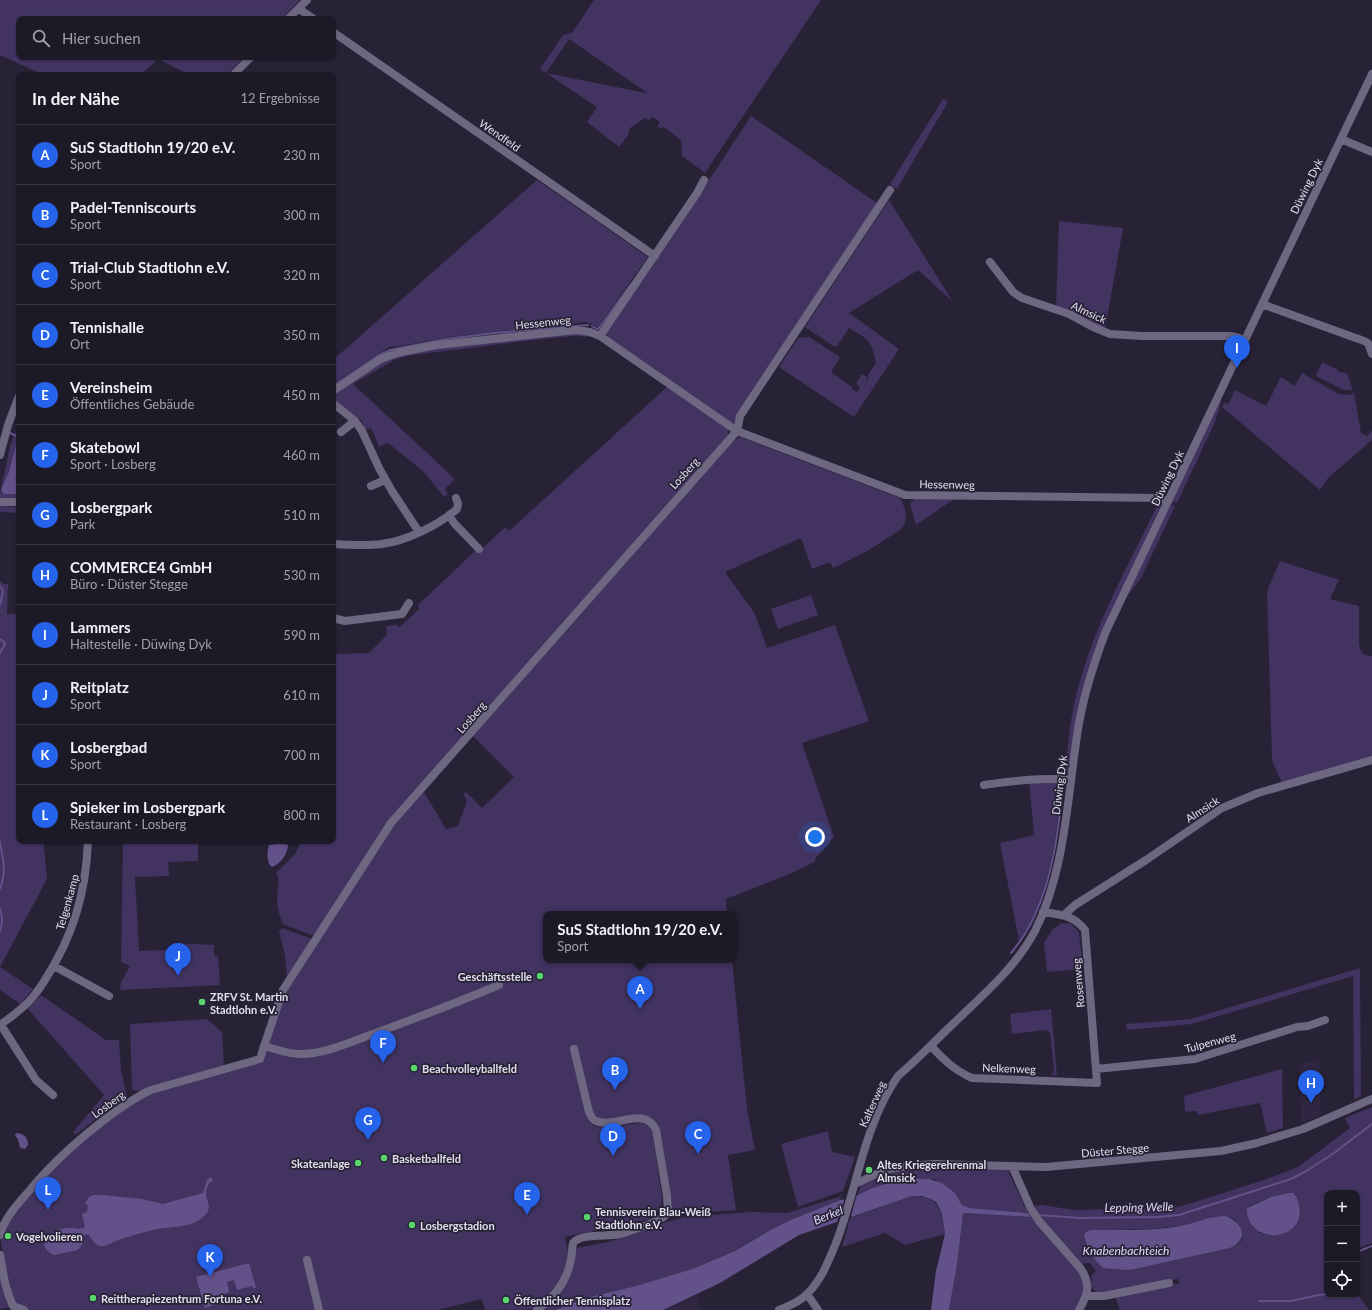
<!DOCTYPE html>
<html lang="de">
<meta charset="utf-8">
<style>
:root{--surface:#1d1a28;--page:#252330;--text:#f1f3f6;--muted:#a0a1a8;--line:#3b3845;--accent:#2563eb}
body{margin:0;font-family:Lato,sans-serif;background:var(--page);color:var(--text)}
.controls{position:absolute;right:12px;bottom:12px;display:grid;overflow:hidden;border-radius:8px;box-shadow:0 1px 3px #0004}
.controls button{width:36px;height:36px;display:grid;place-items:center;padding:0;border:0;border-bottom:1px solid var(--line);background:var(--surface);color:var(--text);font:20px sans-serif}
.you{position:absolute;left:815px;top:837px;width:14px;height:14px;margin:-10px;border:3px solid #fff;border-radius:50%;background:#1a73e8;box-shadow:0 0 0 6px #1a73e833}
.badge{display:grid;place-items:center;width:26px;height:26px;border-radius:50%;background:var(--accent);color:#fff;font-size:13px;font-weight:700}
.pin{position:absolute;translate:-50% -33px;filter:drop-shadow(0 1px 2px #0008)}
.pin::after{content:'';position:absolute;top:21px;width:14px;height:12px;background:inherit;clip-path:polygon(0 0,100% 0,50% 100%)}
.popup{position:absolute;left:543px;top:911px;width:194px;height:52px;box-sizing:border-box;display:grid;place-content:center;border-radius:8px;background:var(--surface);filter:drop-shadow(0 1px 3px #0005);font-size:13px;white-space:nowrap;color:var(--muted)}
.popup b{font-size:15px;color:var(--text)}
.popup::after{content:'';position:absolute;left:50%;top:100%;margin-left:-8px;border:8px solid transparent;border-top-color:var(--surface)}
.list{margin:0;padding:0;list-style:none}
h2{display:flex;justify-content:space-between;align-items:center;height:52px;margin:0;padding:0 16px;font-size:17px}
h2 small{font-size:13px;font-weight:400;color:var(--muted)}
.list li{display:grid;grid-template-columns:26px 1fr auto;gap:12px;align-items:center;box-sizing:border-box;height:60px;padding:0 16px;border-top:1px solid var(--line)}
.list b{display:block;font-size:15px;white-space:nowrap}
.list p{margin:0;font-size:13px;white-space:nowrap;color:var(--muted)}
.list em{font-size:13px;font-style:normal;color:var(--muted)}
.icon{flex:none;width:22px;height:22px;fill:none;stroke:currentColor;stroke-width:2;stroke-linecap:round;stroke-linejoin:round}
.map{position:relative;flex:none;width:1372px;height:1310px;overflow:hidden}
.search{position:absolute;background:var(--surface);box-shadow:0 1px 3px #0004;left:16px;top:16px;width:320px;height:44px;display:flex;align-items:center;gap:10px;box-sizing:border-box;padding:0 14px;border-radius:8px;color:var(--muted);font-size:15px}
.panel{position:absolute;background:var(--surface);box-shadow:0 1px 3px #0004;left:16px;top:72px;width:320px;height:772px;border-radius:8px}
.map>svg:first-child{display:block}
.built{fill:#2f2741}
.green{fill:#423361;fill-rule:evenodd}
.water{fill:#63518a}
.pier{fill:#272236}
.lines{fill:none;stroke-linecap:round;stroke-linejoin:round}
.stream{stroke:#63518a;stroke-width:2}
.minor{stroke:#6e6781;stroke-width:8}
.poi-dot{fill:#5ad56e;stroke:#272236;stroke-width:1.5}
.labels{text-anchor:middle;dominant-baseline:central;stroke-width:3.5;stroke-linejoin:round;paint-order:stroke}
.street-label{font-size:11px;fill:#e1deec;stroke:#272236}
.poi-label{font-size:11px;font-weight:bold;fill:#e1deec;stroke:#272236;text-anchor:start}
.water-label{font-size:12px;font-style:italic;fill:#e0d8fb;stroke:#272236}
</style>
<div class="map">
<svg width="1372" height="1310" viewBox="0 0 1372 1310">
<rect width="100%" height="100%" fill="#272236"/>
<!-- built -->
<path class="built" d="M1320 1058 1321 1115 1301 1123 1300 1064Z
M697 1294 702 1310H666V1309Z"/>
<!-- green -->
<path class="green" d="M0 0H300L282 19H19V57H244L226 75H190L158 59 141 75H44L0 55Z
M594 0H821L705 173 682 156 681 140 664 127 660 128 657 126 660 122 652 117 649 121 645 118 630 128 628 135 619 147 587 122 597 107 540 69 563 35 572 33ZM569 39 646 92V93L546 73Z
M943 99 948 102 897 189 890 184Z
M751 116 877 203 734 421 736 423H732L607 336 605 332 658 258Z
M537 180 648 257 598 327 586 322 449 337 401 346 389 347 333 384V360Z
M889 200 953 302 918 270 849 313 899 349 854 417 779 367 798 338 809 337 840 357 831 372 852 387V389L857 392 860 387 856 384 862 374 867 377V382L868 381V375L876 363C872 341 868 339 849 328L837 346 835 347 805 327Z
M1059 221 1123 228 1105 330 1056 308Z
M569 333 579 334 594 337 574 336 543 339 413 355 396 359 353 384 455 479 445 489 448 494 444 497 424 472 388 443 379 447 371 428 365 430 361 420 352 415 335 399 334 396 335 393 392 357 441 348Z
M1322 362 1338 370V372L1347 373 1353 390H1343L1316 376Z
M1302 373 1339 394 1348 395 1354 393 1361 433 1367 436 1372 431V440L1328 478 1320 490 1222 407 1224 402 1228 405 1235 390 1266 406 1281 377 1295 386Z
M667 387 728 429V437L386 824 314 936 283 924C279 916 277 907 277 898 277 889 281 881 276 873L295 854 302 841H333V654L369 653 387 635 386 626 398 625 399 628 419 609 418 605 475 551 482 549 505 527 509 531Z
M1222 400 1215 422 1177 503 1172 501 1218 404Z
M17 427H19V498H0V493L10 447Z
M740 437 900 498C906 509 910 521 900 530L869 550 833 568 830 562 812 569 801 538 725 572 755 614 767 648 835 625 869 721 802 743 834 837 815 859V862L787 875 726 899 727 914H546V960H732L747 1109 755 1150 728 1155 736 1210 679 1214 670 1208 657 1123C648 1109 622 1117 608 1119H602L595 1116 592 1110 577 1049 572 1050 587 1114C588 1119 590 1124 596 1126 604 1129 630 1124 640 1123 646 1123 649 1126 652 1131L662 1197C662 1209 656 1216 646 1220L565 1237C566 1245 569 1253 568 1261 566 1278 548 1303 532 1309 526 1310 494 1310 485 1310L482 1299 438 1310H27C24 1304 18 1305 13 1301 9 1284 0 1252 1 1235 4 1223 15 1212 23 1202 59 1159 101 1118 152 1091L264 1060 265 1052 269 1050 301 1055 317 1053 337 1048 500 988 499 984C457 1000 415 1016 373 1032 350 1040 324 1053 299 1052 288 1052 277 1050 268 1042L286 993 291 982 392 828 424 792 446 829 458 826 467 801 463 794 466 792 482 808 514 777 473 736 733 441Z
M915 498 954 499 916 525 910 504Z
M1159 502 1161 506 1093 655C1081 694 1075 730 1069 770L1068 772 1065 773C1068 746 1070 718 1077 692 1094 625 1129 564 1159 502Z
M1171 504 1175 506 1141 578 1125 599Z
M0 506 19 507V513L0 512Z
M1280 561 1339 580 1330 599 1359 606V641L1360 649 1364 655 1372 656V758L1282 784 1272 760 1267 591Z
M0 581 4 584H8L7 614H19V841H43L45 856 47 879 0 967 33 989 20 1004 0 990Z
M811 595 818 615 778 629 771 609Z
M1029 780 1063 781C1057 825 1053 873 1034 915 1030 924 1024 932 1019 941L1000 843 1034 835Z
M123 841H198V861L168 862 169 876 135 877 139 951 167 950 173 943 214 945V956H218L220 985 120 990 121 982 130 966 121 962Z
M1061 923 1071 924 1079 932 1083 969 1047 972 1044 943 1052 930Z
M282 928 312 939 287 977 285 955 279 932Z
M1360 968 1361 1096 1354 1099 1353 976 1192 1024 1127 1030 1126 1024 1191 1019Z
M41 995 106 1040H119L121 1070 128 1101H123L117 1103 75 1135 73 1132 104 1095 28 1009Z
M1051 1009 1057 1075H1051L1054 1072 1050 1032 1046 1030 1012 1034 1010 1014Z
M207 1019 222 1032 224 1068 138 1091 132 1090 130 1024Z
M1282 1069 1283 1128 1267 1133 1260 1103 1198 1115 1197 1111 1185 1112 1184 1096Z
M1372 1107V1243L1357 1249V1193H1327V1295H1354L1355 1297 1358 1295 1369 1310H1120L1115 1296 1180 1283 1178 1279 1103 1294 1097 1293 1090 1286 1092 1279 1090 1277 1096 1271 1090 1263 1080 1264 1040 1218 1034 1206 1041 1205 1075 1210 1170 1208 1179 1207 1264 1180 1298 1167 1350 1128 1345 1118ZM1288 1193 1300 1215C1292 1235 1279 1238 1260 1233L1247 1207 1271 1197ZM1222 1216C1225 1216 1229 1217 1232 1218 1238 1221 1245 1234 1241 1241 1238 1244 1233 1246 1230 1248L1135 1269 1113 1230 1149 1229 1180 1226Z
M828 1131 832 1152 855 1157 843 1191 798 1207 781 1144Z
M926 1167 1006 1169 1012 1173H1008L1010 1175 1028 1213 970 1208 962 1205 955 1193 934 1179H910L857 1196 861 1185 893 1173Z
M842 1196 840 1200 793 1219 774 1228 735 1251 692 1269 636 1286 585 1298 555 1310H538L553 1298 576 1248 608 1242 637 1233 659 1224 685 1217 751 1212 787 1213Z
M912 1196C941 1195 941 1211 945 1234L905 1245 885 1233 842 1247 850 1218Z
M964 1213 1031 1217 1081 1273 1086 1289 1077 1310H949L957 1265 963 1214Z
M0 1276 9 1307 0 1309Z"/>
<!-- water -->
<path class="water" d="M16 437H19V494H4L1 490 9 472 16 445Z
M283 843 288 845C288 853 281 864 272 867 266 862 267 852 269 845Z
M16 1133C24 1133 28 1138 28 1145L25 1149 20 1148 18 1139 15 1136Z
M211 1177 213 1180 209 1183C208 1186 206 1189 206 1192 206 1203 214 1207 203 1217 191 1229 168 1226 153 1230 141 1233 129 1236 118 1240 112 1242 107 1247 100 1246 95 1245 91 1238 88 1234L83 1236 84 1242 78 1250 54 1255C49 1253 46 1250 44 1245 48 1235 59 1227 70 1228 76 1228 79 1230 85 1227L82 1214 87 1212 88 1206 85 1203 90 1196 95 1195H103L142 1199 163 1204 203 1193 207 1180Z
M910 1179H929L942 1183 955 1193 962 1205 970 1208 1028 1213 1031 1217 964 1213 963 1214 957 1265 949 1310H931L936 1271 945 1234 942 1215 940 1209 936 1202 931 1199 922 1196H912L799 1235 720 1283 663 1310H555L585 1298 636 1286 692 1269 735 1251 774 1228 793 1219 840 1200C856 1199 864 1190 879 1186 889 1182 900 1181 910 1179Z
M1288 1193H1293C1297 1197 1298 1200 1299 1206 1306 1235 1264 1246 1250 1222 1248 1218 1246 1212 1247 1208L1271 1197Z
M1226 1216C1243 1223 1250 1239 1230 1248L1135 1269 1127 1270 1103 1268C1093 1259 1088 1249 1084 1235 1086 1231 1088 1231 1092 1230 1121 1230 1152 1231 1180 1226 1195 1223 1210 1216 1226 1216Z
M249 1263 256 1288H253L252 1286 237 1290 234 1280 227 1282 229 1292 218 1296 217 1304 205 1308 196 1277Z"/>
<!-- pier -->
<path class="pier" d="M857 1194 850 1220 836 1225 845 1198Z"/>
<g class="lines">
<!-- stream -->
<path class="stream" d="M592 326 597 329 599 328 631 284
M333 386 379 355 390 350 446 339 494 333 588 325
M10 433 18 437
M0 586 3 591 0 605
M0 639 4 642 5 644 0 653
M0 842C3 861 7 870 0 889
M0 909C3 917 3 923 0 931
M1011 953C1020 942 1028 930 1034 917 1053 877 1058 831 1063 788
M1038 1215 1080 1218 1157 1217 1179 1215 1291 1179 1308 1170 1334 1153 1372 1124
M1357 1252 1372 1246
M1331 1295H1335
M1259 1301H1291L1318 1295 1327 1294"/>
<!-- minor -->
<path class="minor" d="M299 9 314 19
M288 19 307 0
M333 32 655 256
M233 75 251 57
M1341 139 1372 152
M990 262 1013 292 1022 298 1069 314 1093 327 1110 334 1141 336H1231L1239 338 1244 341
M1262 304 1364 341 1368 343 1372 354
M600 336 697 193 704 180
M333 391 381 359 397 353 411 350 437 345 576 330 590 332 600 336 737 431 905 495 1160 498 1168 502
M333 403 355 421 362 431 379 468 392 491 419 532
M341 432 355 421
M0 455 8 425 19 396
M371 486 385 480
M0 502H19
M449 515 454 523 479 549
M333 544C349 545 366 546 382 544 406 541 439 525 457 509L458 504 456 498
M333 618 345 621 402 614 409 603
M984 785C1014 781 1042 777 1071 780
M1064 915 1075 905 1146 860 1222 808 1258 793 1372 760
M54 966 109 996
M499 985C456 1003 414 1019 370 1035 348 1043 324 1054 300 1054 288 1054 275 1049 264 1046L283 990 391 823 737 431 740 416 890 190
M0 1025C8 1019 17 1013 24 1006 33 999 39 989 45 980 73 936 86 893 88 841
M1 1025 36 1080 53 1095
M931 1046C944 1060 954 1070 972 1078L1097 1083 1085 930C1074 915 1061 915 1043 912
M1096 1069 1195 1059 1297 1027 1308 1026 1325 1020
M1012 1166 1031 1209 1039 1221 1081 1269C1091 1285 1088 1294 1079 1310
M855 1184 885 1170 907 1166 935 1164 1046 1167 1221 1151 1257 1143 1303 1129 1372 1099
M0 1235C4 1218 18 1204 29 1191 53 1162 81 1137 112 1114 125 1105 137 1096 151 1090L260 1059 264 1046
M0 1255 5 1283 9 1296 13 1306 24 1310
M307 1260 319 1310
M807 1294 818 1310
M1087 1296H1104L1169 1283
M537 1310C555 1296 567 1282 571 1259 572 1254 572 1248 573 1243 581 1233 608 1237 620 1234 631 1231 662 1221 668 1213L667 1196 656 1130C645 1105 615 1129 596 1121 592 1120 591 1116 589 1112L574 1049
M779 1310C790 1305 800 1302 808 1293 822 1279 828 1262 836 1243 857 1189 864 1124 898 1076 918 1059 936 1040 955 1022 984 994 1016 967 1035 931 1065 871 1067 801 1077 736 1082 699 1093 665 1106 631L1372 74"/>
</g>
<!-- markers -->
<g class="poi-dot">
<circle cx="540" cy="976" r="4"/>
<circle cx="202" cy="1002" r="4"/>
<circle cx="414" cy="1068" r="4"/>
<circle cx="384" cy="1158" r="4"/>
<circle cx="358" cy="1163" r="4"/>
<circle cx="869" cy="1170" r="4"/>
<circle cx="587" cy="1217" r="4"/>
<circle cx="412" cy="1225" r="4"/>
<circle cx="8" cy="1236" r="4"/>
<circle cx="93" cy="1298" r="4"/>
<circle cx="506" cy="1300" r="4"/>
</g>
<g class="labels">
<!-- street labels -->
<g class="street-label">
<text transform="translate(500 135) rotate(35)">Wendfeld</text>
<text transform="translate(1306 186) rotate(-64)">Düwing Dyk</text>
<text transform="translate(1089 312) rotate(25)">Almsick</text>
<text transform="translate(543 322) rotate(-6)">Hessenweg</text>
<text transform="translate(684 473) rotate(-48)">Losberg</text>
<text transform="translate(1167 478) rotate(-64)">Düwing Dyk</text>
<text transform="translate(947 484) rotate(1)">Hessenweg</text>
<text transform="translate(471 717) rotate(-49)">Losberg</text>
<text transform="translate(1059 785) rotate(-83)">Düwing Dyk</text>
<text transform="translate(1202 809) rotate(-33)">Almsick</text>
<text transform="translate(67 902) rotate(-74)">Telgenkamp</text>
<text transform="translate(1078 983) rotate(-95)">Rosenweg</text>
<text transform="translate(1210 1042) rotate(-15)">Tulpenweg</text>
<text transform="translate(1009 1068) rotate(2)">Nelkenweg</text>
<text transform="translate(108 1104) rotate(-36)">Losberg</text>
<text transform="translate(872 1104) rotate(-66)">Kalterweg</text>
<text transform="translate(1115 1150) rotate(-5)">Düster Stegge</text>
</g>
<!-- poi labels -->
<g class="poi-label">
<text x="532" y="976" text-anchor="end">Geschäftsstelle</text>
<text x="210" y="996">ZRFV St. Martin<tspan x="210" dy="13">Stadtlohn e.V.</tspan></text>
<text x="422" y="1068">Beachvolleyballfeld</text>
<text x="392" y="1158">Basketballfeld</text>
<text x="350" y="1163" text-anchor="end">Skateanlage</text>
<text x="877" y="1164">Altes Kriegerehrenmal<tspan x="877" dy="13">Almsick</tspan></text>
<text x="595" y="1211">Tennisverein Blau-Weiß<tspan x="595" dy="13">Stadtlohn e.V.</tspan></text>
<text x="420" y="1225">Losbergstadion</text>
<text x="16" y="1236">Vogelvolieren</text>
<text x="101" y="1298">Reittherapiezentrum Fortuna e.V.</text>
<text x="514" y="1300">Öffentlicher Tennisplatz</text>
</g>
<!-- water labels -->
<g class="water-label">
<text transform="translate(1139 1207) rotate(-1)">Lepping Welle</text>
<text transform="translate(828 1215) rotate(-22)">Berkel</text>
<text x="1126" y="1250">Knabenbachteich</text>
</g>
</g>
</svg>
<div class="controls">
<button>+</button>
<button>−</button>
<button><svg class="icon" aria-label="locate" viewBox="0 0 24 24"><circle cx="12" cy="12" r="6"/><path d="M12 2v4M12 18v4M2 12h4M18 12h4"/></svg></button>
</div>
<div class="you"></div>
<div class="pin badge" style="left:640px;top:1009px">A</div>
<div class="popup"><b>SuS Stadtlohn 19/20 e.V.</b>Sport</div>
<div class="pin badge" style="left:615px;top:1090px">B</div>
<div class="pin badge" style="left:698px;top:1154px">C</div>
<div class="pin badge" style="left:613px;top:1156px">D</div>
<div class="pin badge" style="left:527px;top:1215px">E</div>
<div class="pin badge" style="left:383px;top:1063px">F</div>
<div class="pin badge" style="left:368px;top:1140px">G</div>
<div class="pin badge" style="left:1311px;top:1103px">H</div>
<div class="pin badge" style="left:1237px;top:368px">I</div>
<div class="pin badge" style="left:178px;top:976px">J</div>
<div class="pin badge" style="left:210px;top:1277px">K</div>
<div class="pin badge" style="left:48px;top:1210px">L</div>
<div class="search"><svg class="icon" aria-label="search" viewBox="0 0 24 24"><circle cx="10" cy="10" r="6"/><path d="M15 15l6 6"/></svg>Hier suchen</div>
<section class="panel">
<h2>In der Nähe<small>12 Ergebnisse</small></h2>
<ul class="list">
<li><span class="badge">A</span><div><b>SuS Stadtlohn 19/20 e.V.</b><p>Sport</p></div><em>230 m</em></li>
<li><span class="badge">B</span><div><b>Padel-Tenniscourts</b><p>Sport</p></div><em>300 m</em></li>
<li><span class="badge">C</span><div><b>Trial-Club Stadtlohn e.V.</b><p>Sport</p></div><em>320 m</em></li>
<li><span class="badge">D</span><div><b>Tennishalle</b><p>Ort</p></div><em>350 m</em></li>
<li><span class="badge">E</span><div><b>Vereinsheim</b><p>Öffentliches Gebäude</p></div><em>450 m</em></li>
<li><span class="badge">F</span><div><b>Skatebowl</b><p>Sport · Losberg</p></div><em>460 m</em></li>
<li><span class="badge">G</span><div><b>Losbergpark</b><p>Park</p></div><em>510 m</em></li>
<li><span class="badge">H</span><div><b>COMMERCE4 GmbH</b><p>Büro · Düster Stegge</p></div><em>530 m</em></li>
<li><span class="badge">I</span><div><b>Lammers</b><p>Haltestelle · Düwing Dyk</p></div><em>590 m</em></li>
<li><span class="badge">J</span><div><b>Reitplatz</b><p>Sport</p></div><em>610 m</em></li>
<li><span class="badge">K</span><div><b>Losbergbad</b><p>Sport</p></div><em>700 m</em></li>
<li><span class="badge">L</span><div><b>Spieker im Losbergpark</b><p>Restaurant · Losberg</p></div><em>800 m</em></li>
</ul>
</section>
</div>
